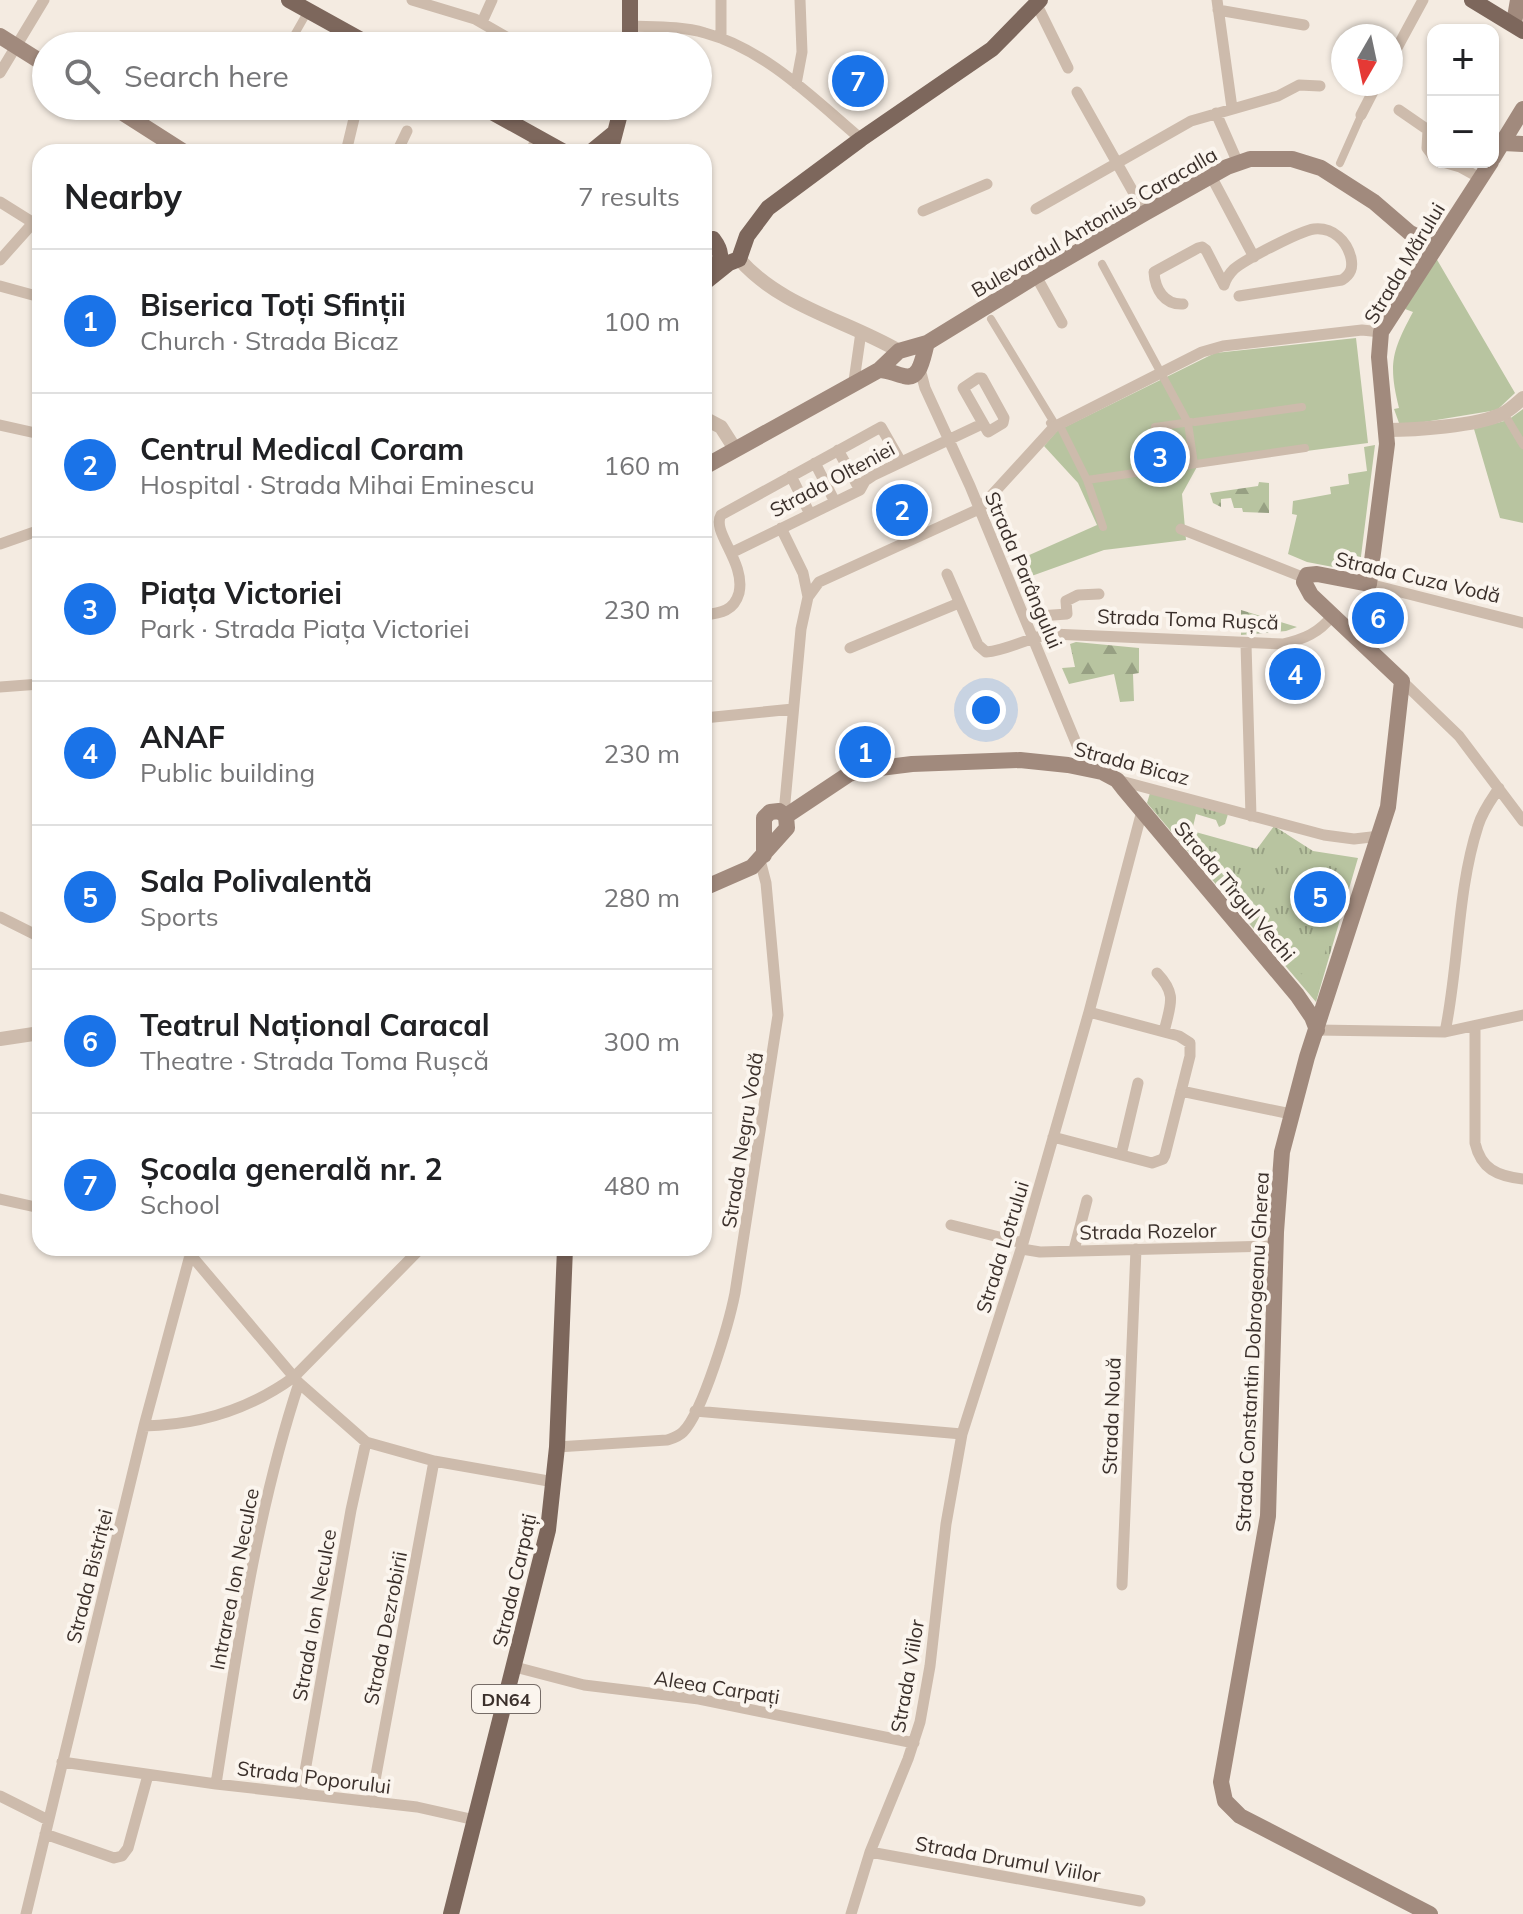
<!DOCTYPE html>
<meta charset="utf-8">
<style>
:root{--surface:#fff;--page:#f6f6f6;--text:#202124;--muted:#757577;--line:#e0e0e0;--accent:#1a73e8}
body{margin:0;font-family:Mulish,sans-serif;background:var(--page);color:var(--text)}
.controls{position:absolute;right:24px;top:24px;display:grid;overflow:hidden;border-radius:16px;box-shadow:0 2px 6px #0004}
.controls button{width:72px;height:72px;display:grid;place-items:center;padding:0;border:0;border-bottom:2px solid var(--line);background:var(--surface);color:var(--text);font:40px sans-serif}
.compass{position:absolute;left:1331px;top:24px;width:72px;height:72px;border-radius:50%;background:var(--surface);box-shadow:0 2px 6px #0004;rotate:189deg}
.you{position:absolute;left:986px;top:710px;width:28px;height:28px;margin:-20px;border:6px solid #fff;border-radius:50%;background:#1a73e8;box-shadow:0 0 0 12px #1a73e833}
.badge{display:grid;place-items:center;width:52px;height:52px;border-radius:50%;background:var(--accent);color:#fff;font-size:26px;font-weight:700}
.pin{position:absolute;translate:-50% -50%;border:4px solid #fff;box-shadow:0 2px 8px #0006}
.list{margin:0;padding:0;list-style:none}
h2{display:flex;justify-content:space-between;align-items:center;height:104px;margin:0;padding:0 32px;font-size:34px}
h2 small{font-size:26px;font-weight:400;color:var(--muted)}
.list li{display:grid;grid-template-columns:52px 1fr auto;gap:24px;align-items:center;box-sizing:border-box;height:144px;padding:0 32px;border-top:2px solid var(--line)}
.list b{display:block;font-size:30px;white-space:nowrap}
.list p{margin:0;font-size:26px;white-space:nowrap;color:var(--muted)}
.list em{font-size:26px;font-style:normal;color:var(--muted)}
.icon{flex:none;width:44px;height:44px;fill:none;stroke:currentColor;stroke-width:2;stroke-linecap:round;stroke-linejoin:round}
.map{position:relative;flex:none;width:1523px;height:1914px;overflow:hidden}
.search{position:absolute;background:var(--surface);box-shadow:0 2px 6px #0004;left:32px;top:32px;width:680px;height:88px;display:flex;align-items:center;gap:20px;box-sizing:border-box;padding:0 28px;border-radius:44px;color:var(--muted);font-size:30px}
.panel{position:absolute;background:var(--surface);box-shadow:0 2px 6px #0004;left:32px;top:144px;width:680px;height:1112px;border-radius:24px}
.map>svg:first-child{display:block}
.grass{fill:url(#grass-tufts)}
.forest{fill:url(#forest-firs)}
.park{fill:#b8c4a0}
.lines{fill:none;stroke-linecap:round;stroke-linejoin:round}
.pedestrian{stroke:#cdbbac;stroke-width:8}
.minor{stroke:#cdbbac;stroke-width:11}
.tertiary{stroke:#cdbbac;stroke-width:14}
.secondary{stroke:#a18a7d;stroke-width:16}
.primary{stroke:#7d675c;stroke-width:16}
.labels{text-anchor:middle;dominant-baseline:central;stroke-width:8;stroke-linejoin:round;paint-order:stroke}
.shield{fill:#fbf5ee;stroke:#756b66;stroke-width:2}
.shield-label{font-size:18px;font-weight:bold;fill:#3b302b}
.street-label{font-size:20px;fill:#3b302b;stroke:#fbf5ee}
</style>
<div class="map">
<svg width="1523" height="1914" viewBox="0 0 1523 1914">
<defs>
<pattern id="grass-tufts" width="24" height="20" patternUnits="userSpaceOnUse" patternTransform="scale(2)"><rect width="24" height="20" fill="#b8c4a0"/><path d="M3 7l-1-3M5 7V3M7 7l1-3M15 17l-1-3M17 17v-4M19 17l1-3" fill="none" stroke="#97a083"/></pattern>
<pattern id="forest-firs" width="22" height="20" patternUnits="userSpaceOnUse" patternTransform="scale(2)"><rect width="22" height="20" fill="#b8c4a0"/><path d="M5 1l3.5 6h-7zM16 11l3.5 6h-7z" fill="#97a083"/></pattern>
</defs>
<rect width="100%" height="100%" fill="#f4ebe1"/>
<!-- grass -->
<path class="grass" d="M1150 793 1228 814 1225 824 1219 827 1216 820 1196 814 1192 831 1257 849 1274 826 1313 851 1358 858 1316 1002 1147 803Z"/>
<!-- forest -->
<path class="forest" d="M1259 482 1269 483V513L1243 512 1242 508H1234L1231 498 1221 499V507L1213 503 1210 493 1258 486Z
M1241 610 1297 627 1286 631 1241 635Z
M1076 642 1139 648V673L1133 674 1134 701 1120 702 1114 674 1069 684 1062 668 1075 667 1070 644Z"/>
<!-- park -->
<path class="park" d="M1436 258 1515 393 1497 410 1406 425 1399 423 1394 409 1399 408C1388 364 1392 351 1413 312L1405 309Z
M1356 338 1368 443 1198 465 1182 494 1186 540 1104 550 1026 578 1018 560 1097 525 1078 483 1044 446 1057 431 1215 353Z
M1523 409V523L1500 518 1474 429 1508 420Z
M1375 445 1359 572 1307 562 1288 554 1297 515 1292 514 1293 501 1331 494 1330 487 1349 484 1348 474 1367 471 1364 447Z
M1300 934 1328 943 1317 978 1296 972V967L1291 965Z"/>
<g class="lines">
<!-- pedestrian -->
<path class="pedestrian" d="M288 46 308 11
M1340 163 1360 118
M1102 264 1188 423 1194 464
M991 319 1053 421 1050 423
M1508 420 1523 445
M1195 422 1302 407
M1155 427 1191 422
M1062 430 1087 480 1103 527
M1087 480 1305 448"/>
<!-- minor -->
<path class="minor" d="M412 0 475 19 522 46
M721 0V38
M1217 0 1232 108
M1035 1 1068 68
M1218 10 1304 25
M482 22 492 0
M631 26C655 27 681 26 705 33 765 49 815 100 861 139
M1391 59 1423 0
M0 73 44 0
M796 84 802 52 800 0
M1077 92 1145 213
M1399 110 1428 130 1427 148 1433 156
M1216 113 1238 163
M1361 115 1377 84
M346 152 357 106
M397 152 407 131
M530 152 538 137
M1443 162 1460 167 1480 178
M1211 176 1254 257
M0 202 40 227
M1036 209 1191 121 1278 96 1299 85 1320 86
M923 211 987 184
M0 260 33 223
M1036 276 1062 323
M1224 285C1226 278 1229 274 1234 269 1246 259 1300 231 1314 229 1333 227 1347 241 1351 258 1353 268 1351 274 1342 280L1239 296
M0 286 40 297
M1183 304C1164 305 1155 289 1154 272L1198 248 1202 247 1206 250 1224 285
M920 369 925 388 970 486 1086 767
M978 378H982L1004 418 1003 423 988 432 963 388Z
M854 381 861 332
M0 425 40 434
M838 450 860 490
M815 463 835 502
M791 476 810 514
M781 528 803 573 808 597
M1181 529 1305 578
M0 544 40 530
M733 552 860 490 865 481 874 475 982 424
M947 574 978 645 986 652C1009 650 1028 637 1052 634L1283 644C1304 639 1319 633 1332 616
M1369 584 1523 623
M704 615C721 613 734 611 739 593 746 562 711 532 721 515L881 427 901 462
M1039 616 1067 614 1066 601 1078 595 1099 594
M1246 644 1251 816
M850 648 959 603
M1402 681 1459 736 1523 821
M0 687 40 684
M704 718 793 709
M1117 780 1324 835 1354 839 1380 836
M784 813 801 629 808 597 819 582 979 509 1054 427 1202 352 1223 346 1362 330 1381 332
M0 917 40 937
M1157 973C1178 995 1170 1005 1164 1032
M1475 1026V1143C1481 1169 1497 1176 1523 1179
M1317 1030 1445 1032 1523 1015
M1445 1032C1459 965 1457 891 1478 826 1482 812 1491 800 1499 788
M1181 1091 1291 1114
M1053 1137 1152 1163 1163 1159 1165 1155 1190 1056V1043L1179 1036 1089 1012
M1121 1155 1138 1083
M0 1199 40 1208
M951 1225 1023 1243
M182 1248 190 1254 299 1383 366 1442 434 1461 554 1482
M1022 1249 1040 1252 1276 1246
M1074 1250 1087 1200
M695 1411 962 1434
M144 1426C199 1425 250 1409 294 1377L421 1248
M557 1447 667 1440C673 1438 678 1437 683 1432 703 1412 729 1323 735 1293L778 1015 766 883 760 860
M1122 1585 1136 1249
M515 1667 584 1685 699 1699 914 1743
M62 1762 216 1784 417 1807 475 1820
M216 1784C237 1650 256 1513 299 1383
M301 1794 351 1510 366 1442
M0 1796 48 1820
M371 1802 434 1461
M45 1834 114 1858 122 1856 128 1848 148 1775
M870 1852 1140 1901
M26 1914 144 1426 192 1248
M851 1914 870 1852 908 1759 920 1722 930 1666 946 1524 962 1434 1023 1243 1089 1012 1142 811"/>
<!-- tertiary -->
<path class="tertiary" d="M739 259C781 307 846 320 899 351
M704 418 721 427 735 449
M1386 430C1414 430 1477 426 1502 414 1510 410 1516 404 1523 398
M0 1039 40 1033"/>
<!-- secondary -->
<path class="secondary" d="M1514 23 1518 0
M0 36 46 65
M112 106 184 152
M1503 143 1523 144
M1493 158 1523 109
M879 370C889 370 894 374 904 376 921 381 923 355 927 343
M704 467 879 370 899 351 927 343 1036 276 1145 213 1227 167 1250 159H1292L1321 168 1374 202 1410 233 1436 246
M786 816 849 774 864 770 912 764 1020 760 1068 765 1102 772 1117 780 1124 789 1297 995 1312 1017 1317 1030
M704 888 752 867 787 828 786 816 779 811 770 812 764 818V855
M1430 1914 1240 1816 1225 1801 1221 1782 1268 1516 1276 1232 1282 1152 1307 1057 1388 807 1402 681 1311 595 1304 582 1307 575 1317 574 1369 584 1387 444 1379 357 1381 332 1491 162"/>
<!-- primary -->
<path class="primary" d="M289 0 372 46
M1472 0 1523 31
M630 46V0
M481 106 564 152
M591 152 613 134
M610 152 622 106
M713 239C722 251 722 258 716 272
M704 283 729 263 739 259 747 236 768 208 861 139 992 49 1040 0
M451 1914 548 1530 557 1447 565 1248"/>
</g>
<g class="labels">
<!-- shield labels -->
<rect class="shield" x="472" y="1685" width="68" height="28" rx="6"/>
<g class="shield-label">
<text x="506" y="1699">DN64</text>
</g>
<!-- street labels -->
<g class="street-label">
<text transform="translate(1094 222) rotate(-30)">Bulevardul Antonius Caracalla</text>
<text transform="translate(1404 263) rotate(-59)">Strada Mărului</text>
<text transform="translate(832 479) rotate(-28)">Strada Olteniei</text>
<text transform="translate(1024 570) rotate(67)">Strada Parângului</text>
<text transform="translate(1418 577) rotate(13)">Strada Cuza Vodă</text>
<text transform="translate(1188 619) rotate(2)">Strada Toma Rușcă</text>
<text transform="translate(1132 763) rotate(15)">Strada Bicaz</text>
<text transform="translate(1235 891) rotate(50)">Strada Tîrgul Vechi</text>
<text transform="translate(742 1140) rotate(-81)">Strada Negru Vodă</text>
<text transform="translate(1148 1231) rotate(-1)">Strada Rozelor</text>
<text transform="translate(1002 1247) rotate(-73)">Strada Lotrului</text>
<text transform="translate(1252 1352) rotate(-87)">Strada Constantin Dobrogeanu Gherea</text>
<text transform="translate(1111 1416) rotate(-88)">Strada Nouă</text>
<text transform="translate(89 1576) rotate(-76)">Strada Bistriței</text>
<text transform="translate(234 1579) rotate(-79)">Intrarea Ion Neculce</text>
<text transform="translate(514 1580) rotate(-77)">Strada Carpați</text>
<text transform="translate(314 1615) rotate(-80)">Strada Ion Neculce</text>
<text transform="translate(385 1628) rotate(-79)">Strada Dezrobirii</text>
<text transform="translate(907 1676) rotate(-80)">Strada Viilor</text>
<text transform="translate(717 1687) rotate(9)">Aleea Carpați</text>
<text transform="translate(314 1777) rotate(7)">Strada Poporului</text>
<text transform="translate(1008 1859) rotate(10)">Strada Drumul Viilor</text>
</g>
</g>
</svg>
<div class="controls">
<button>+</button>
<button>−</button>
</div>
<svg class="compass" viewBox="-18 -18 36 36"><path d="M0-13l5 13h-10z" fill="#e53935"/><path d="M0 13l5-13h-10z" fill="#757577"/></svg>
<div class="you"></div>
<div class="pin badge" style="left:865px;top:752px">1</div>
<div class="pin badge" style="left:902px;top:510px">2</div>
<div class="pin badge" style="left:1160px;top:457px">3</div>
<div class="pin badge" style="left:1295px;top:674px">4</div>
<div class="pin badge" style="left:1320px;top:897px">5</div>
<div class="pin badge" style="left:1378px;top:618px">6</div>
<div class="pin badge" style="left:858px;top:81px">7</div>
<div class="search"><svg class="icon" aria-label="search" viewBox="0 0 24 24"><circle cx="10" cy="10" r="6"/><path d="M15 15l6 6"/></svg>Search here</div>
<section class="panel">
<h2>Nearby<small>7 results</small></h2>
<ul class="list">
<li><span class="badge">1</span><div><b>Biserica Toți Sfinții</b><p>Church · Strada Bicaz</p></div><em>100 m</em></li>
<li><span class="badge">2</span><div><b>Centrul Medical Coram</b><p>Hospital · Strada Mihai Eminescu</p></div><em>160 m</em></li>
<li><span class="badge">3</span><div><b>Piața Victoriei</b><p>Park · Strada Piața Victoriei</p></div><em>230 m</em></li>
<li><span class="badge">4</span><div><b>ANAF</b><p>Public building</p></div><em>230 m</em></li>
<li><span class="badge">5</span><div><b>Sala Polivalentă</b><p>Sports</p></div><em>280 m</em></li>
<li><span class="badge">6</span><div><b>Teatrul Național Caracal</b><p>Theatre · Strada Toma Rușcă</p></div><em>300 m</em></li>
<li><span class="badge">7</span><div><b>Școala generală nr. 2</b><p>School</p></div><em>480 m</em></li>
</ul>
</section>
</div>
